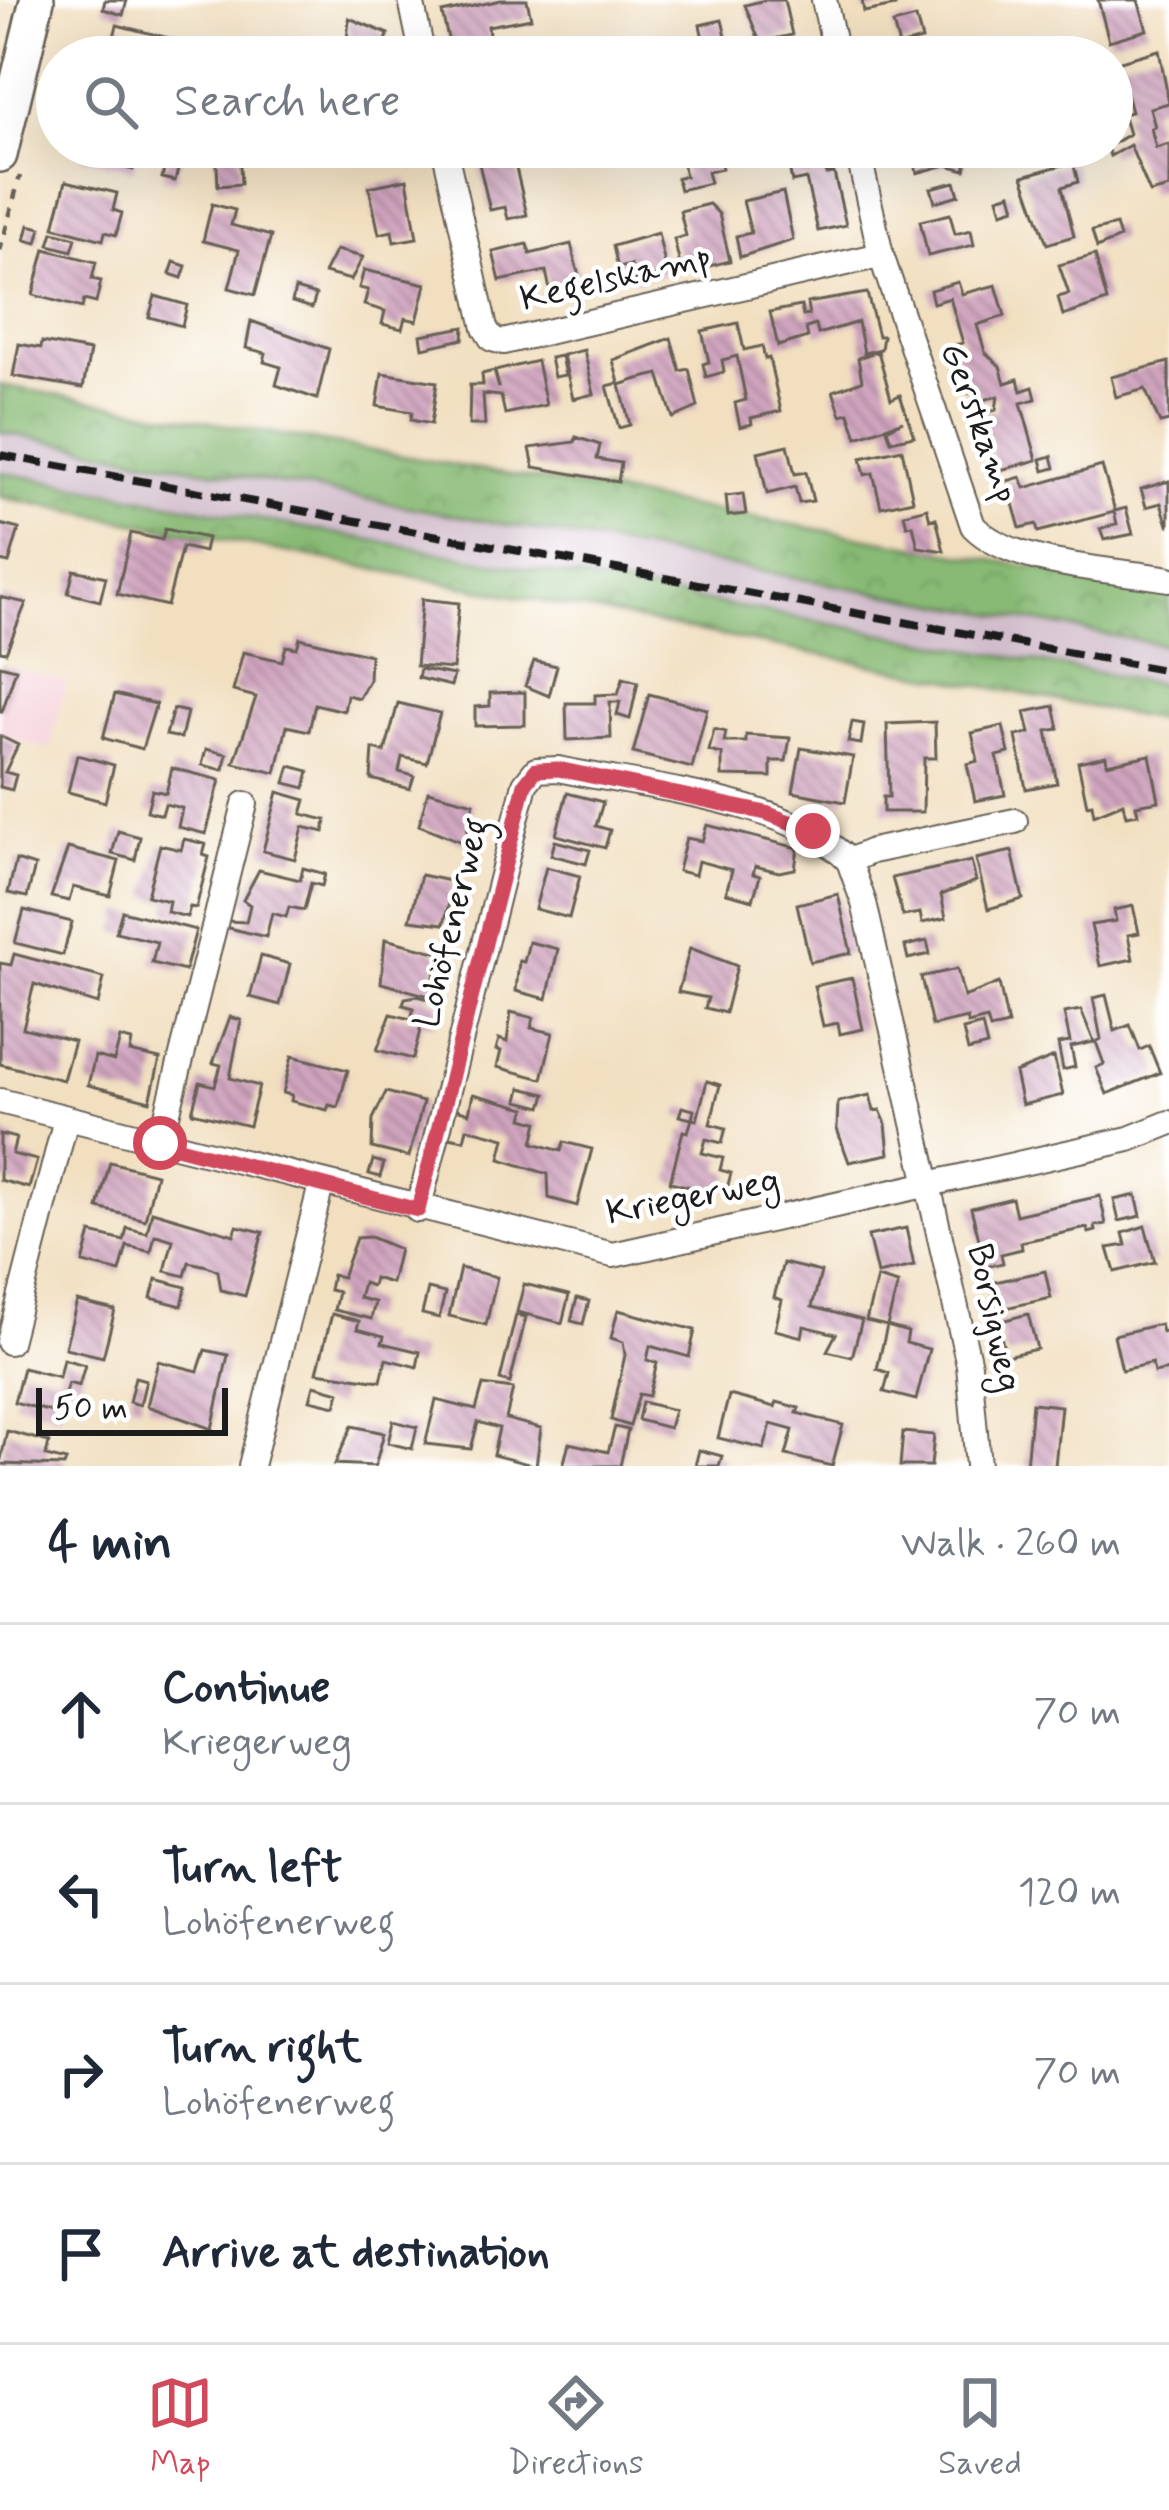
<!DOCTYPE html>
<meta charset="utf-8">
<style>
:root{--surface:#fff;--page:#f2f2f3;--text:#1f2937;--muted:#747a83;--line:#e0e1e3;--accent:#d1495b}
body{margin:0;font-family:Mynerve,sans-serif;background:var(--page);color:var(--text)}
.scale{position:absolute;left:36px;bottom:30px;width:192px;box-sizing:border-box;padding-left:12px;border:6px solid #1c1c1c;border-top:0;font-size:33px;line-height:42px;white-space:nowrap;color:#1c1c1c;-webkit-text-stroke:9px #fff;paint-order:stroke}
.stop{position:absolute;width:36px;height:36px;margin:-27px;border:9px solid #d1495b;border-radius:50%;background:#fff}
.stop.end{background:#d1495b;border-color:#fff;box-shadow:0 3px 12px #0008}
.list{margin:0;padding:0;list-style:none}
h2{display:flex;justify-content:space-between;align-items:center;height:156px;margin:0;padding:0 48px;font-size:51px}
h2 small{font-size:39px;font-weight:400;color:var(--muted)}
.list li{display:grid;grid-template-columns:78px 1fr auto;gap:36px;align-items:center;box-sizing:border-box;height:180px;padding:0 48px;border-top:3px solid var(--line)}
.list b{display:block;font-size:45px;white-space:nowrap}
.list p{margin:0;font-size:39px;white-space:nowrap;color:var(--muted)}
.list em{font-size:39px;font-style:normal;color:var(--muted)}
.icon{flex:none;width:66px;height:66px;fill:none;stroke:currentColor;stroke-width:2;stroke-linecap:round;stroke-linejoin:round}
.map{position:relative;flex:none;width:1169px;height:1466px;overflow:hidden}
.search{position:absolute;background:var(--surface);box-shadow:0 12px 48px #0002;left:36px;right:36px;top:36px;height:132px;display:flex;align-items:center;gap:30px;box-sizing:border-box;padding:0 42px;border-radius:66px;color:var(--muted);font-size:45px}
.sheet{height:876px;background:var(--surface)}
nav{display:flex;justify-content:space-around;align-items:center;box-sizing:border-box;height:168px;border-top:3px solid var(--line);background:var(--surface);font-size:33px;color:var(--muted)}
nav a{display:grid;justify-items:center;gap:6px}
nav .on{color:var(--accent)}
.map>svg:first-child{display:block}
.built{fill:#f5cfd9}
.industrial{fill:#d1bdcb}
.forest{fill:url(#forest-crowns);stroke:#526b48;stroke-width:3}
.building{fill:url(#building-back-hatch)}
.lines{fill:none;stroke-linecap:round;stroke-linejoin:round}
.street-casing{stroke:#676055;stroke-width:28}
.secondary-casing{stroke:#676055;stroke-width:38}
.path{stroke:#676055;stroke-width:4.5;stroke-dasharray:9 9;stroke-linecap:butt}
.street{stroke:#fff;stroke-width:24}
.secondary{stroke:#fff;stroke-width:33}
.rail{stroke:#1c1c1c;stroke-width:8;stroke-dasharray:18 9;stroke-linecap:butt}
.route{stroke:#d1495b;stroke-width:15}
.labels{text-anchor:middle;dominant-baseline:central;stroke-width:9;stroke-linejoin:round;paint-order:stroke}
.street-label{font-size:36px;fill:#1c1c1c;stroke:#fff}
</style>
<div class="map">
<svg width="1169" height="1466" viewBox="0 0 1169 1466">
<defs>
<pattern id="forest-crowns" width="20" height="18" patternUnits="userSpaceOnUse" patternTransform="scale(3)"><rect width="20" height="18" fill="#88ba74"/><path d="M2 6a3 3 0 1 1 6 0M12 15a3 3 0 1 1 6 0" fill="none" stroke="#759f64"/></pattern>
<pattern id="building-back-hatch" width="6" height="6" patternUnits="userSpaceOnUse" patternTransform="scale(3)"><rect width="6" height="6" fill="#d0a4bf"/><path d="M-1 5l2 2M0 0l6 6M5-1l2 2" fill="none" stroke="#a8859a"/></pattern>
</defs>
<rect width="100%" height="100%" fill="#fff"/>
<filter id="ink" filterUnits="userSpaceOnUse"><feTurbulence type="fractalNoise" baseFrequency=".00833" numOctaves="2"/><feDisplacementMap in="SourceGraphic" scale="24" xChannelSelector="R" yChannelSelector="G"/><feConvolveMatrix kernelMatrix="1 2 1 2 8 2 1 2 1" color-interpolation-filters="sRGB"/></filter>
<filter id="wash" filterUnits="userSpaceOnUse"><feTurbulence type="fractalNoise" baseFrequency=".004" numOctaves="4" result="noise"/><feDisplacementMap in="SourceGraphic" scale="48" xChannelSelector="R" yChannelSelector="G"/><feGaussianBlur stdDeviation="2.7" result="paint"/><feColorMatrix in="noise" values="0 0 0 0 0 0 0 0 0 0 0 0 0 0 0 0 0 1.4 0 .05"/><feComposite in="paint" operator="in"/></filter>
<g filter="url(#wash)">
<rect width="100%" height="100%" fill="#f1dfc0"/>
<!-- built -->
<path class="built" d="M0 665 66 681 50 749 0 736Z"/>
<!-- industrial -->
<path class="industrial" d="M0 432 1169 646V686L0 472Z"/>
<!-- forest -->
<path class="forest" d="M0 385 1169 591V646L0 432Z
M0 472 1169 686V722L0 497Z"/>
<g id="blocks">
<!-- building -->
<path class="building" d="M105 0H127L123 15 103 9Z
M501 0H527L531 18 488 26 491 52 465 57 463 48 451 51 442 13Z
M765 0H784L792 35 760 42 745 5Z
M862 0H894L895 6 864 12Z
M1098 0H1138L1147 30 1109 41Z
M349 18 388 34 382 57 346 52Z
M916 18 922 40 899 46 893 24Z
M722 20 731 57H707L700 25Z
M117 25 173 39 168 57H109Z
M281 40 300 45 297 56 279 51Z
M913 48 916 57H886V56Z
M1159 50 1169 103 1150 108 1155 127 1151 128 1156 148 1169 144V188L1150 193 1130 145 1110 156 1107 147 1129 134 1123 114 1131 112 1117 62Z
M85 147H139L133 170 82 157Z
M216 147H239L241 184 218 186Z
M475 147H526L530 165 516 168 527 215 508 219 505 207 490 210Z
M679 147H728V148L718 151 722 169 707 172 710 183 680 190 677 178 685 176Z
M762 147H802V149L764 157Z
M910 147H941L946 165 917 173Z
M954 147 970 148 965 170 950 166Z
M169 150 182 153 175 181 162 178Z
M822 159 826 174 834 173 846 225 818 231 806 179 792 182 789 166Z
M1073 162 1078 182 1062 187 1074 236 1047 244 1023 176Z
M407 179 417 238 394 242 392 231 379 234 369 187Z
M66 181 117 193 113 210 122 213 116 235 105 232 103 240 54 227Z
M955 182 959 195 935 202 931 188Z
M783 192 793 240 740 257 736 236 751 233 743 201Z
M1011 193 1015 208 1002 212 998 197Z
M212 204 235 210 231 225 271 236 255 295 229 288 239 250 203 241Z
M709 204 719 214 730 261 693 270 692 262 680 265 674 239 686 236 680 211Z
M950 214 955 234 971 230 974 245 928 256 920 221Z
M29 225 41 228 37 243 25 240Z
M1116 225 1120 238 1097 248 1092 231Z
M53 232 76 238 72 251 49 245Z
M658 233 667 274 634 281 631 265 618 268 613 246Z
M527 244 530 254 571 244 581 284 550 290 546 271 500 281 493 252Z
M45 249 96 262 92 279 101 281 96 303 84 300 82 308 33 295Z
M336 250 363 257 351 280 324 273Z
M1095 255 1107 301 1063 316 1058 297 1069 294 1059 265Z
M174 262 186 266 182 278 170 274Z
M364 270 426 284 417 321 405 318 402 329 382 324 385 311 364 305 368 290 359 288Z
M958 282 962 294 996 285 1005 316 977 325 985 352 1000 366 1005 383 1018 379 1021 391 1033 387 1036 399 1021 403 1037 460 997 471 981 414 996 410 998 396 980 401 977 391 969 393 965 388 959 359 954 360 950 346 963 343 950 298 933 303 930 290Z
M295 289 316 295 312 308 292 302Z
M867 293 878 336H883L881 349 864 353 858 322 818 334 816 325 806 328 808 337 778 346 770 312 801 306 803 316 809 315 807 303Z
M155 296 187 305 182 326 149 317Z
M251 321 329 349 317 399 276 385 281 367 264 362 266 353 246 348Z
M738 323 744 350 762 346 765 359 769 358 781 411 751 418 752 424 740 427 735 403 746 400 737 356 722 360 724 372 706 377 703 364 709 362 702 331Z
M464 327 463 339 423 348 421 335Z
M671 338 680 371 689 369 698 407 673 418 659 374 638 379 620 385 630 425 619 428 607 386 619 383 613 360Z
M42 342 90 351 83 388 13 376 19 344 41 348Z
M584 350 594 394 573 399 563 355Z
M878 351 891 399 900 395 914 436 891 441 887 429 903 421 857 437 849 413 841 415 833 391 862 381 858 358Z
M561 356 565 375 554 377 550 358Z
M537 361 546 405 505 414 501 396 483 394 485 425H469L470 385H483L482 374 494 371 499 388 495 371Z
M1169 362V421L1160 423 1145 389 1116 397 1111 377Z
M382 373 437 382 431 424 411 420 412 412 377 406Z
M576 437 600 445 597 459 621 463 618 482 534 467 530 448 575 442Z
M788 445 795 474 806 472 813 501 799 503 795 487 767 494 758 452Z
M902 449 913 500 881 507 873 473 865 475 861 458Z
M1052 456 1055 468 1044 471 1041 459Z
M1102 466 1115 511 1126 508 1133 534 1104 540 1100 529 1117 524 1114 512 1038 532 1036 524 1020 528 1010 493 1000 496 996 484 1021 477 1025 488Z
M1169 481V525H1168L1161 503 1146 507 1141 489Z
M743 494 746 514 728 516 726 496Z
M927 508 930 520 936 518 944 551 918 547 913 525 907 526 904 514Z
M0 524 19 529 9 563 0 561Z
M165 529 207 538 204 552 182 547 167 606 117 594 131 533 162 540Z
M74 570 106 577 100 601 68 593Z
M0 597 26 603 6 652 0 651Z
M422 599 459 603 453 669 416 666Z
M300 638 370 655 369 680 359 698 347 695 344 711 315 704 309 731 287 726 276 773 234 763 256 697 233 691 243 652 282 661 286 646 297 648Z
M534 661 557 666 549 696 525 686Z
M0 665 16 669 2 712H0Z
M420 669 454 675 451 686 418 678Z
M623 678 638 682 630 719 617 715 620 702H610L611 738 567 740 566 703H595V695L618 694Z
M525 692V725L475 726V707L490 706V693Z
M115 694 156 704 142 749 103 738Z
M649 694 707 709 692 768 633 753Z
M398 703 440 713 427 763 402 757 399 772 414 776 410 789 371 779 373 749 385 752Z
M1054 706 1059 729 1047 731 1057 783 1026 789 1016 736 1030 733 1025 712Z
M173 709 187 712 181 738 166 735Z
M852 722 864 724 861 744 848 742Z
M935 722 936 758H924L923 812H883V797H889L887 724Z
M1003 726 1009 753 997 756 1005 795 975 801 967 764 978 761 972 733Z
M714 729 726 732 724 742H746V735L790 738 786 761H771V777L722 776V754L709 751Z
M0 736 18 745 5 772 16 775 12 790 0 787Z
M801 748 853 757 845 802 793 792Z
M206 749 227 754 223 770 202 765Z
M77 755 114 765 105 802 68 792Z
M1150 755 1159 801 1136 805 1138 814 1126 816 1123 803 1094 815 1092 804 1087 805 1078 762 1106 756 1107 764Z
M290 766 309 771 305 788 285 783Z
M172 768 220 780 206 834 178 827 182 808 165 804 162 815 147 811 152 790 166 793Z
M428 791 474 803 464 843 419 825Z
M278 792 306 800 302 814 326 820 324 832 303 827 295 859 263 851Z
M567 793 603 802 596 826 610 830 605 848 556 835Z
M707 825 798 848 795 869 779 872 755 866 753 874 760 876 753 900 726 893 732 870 698 861 695 875 678 871 686 838 702 841Z
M118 831 140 837 135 860 112 854Z
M184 839 206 844 203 855 209 857 196 908 190 907 187 917 167 912 169 901 147 896 160 845 181 850Z
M555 841 590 850 586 864 551 855Z
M68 848 119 861 110 896 73 887 69 901 51 897Z
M1012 851 1023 899 988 909 976 859Z
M16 860 35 866 27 897 8 893Z
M971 861 976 881 941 895 946 918 922 923 920 913 903 916 892 878Z
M546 867 580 876 569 918 535 909Z
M303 868 325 874 322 886 311 883 304 910 289 907 286 917 272 913 266 937 224 927 226 921 246 922 250 905 243 900 259 870 300 880Z
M421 875 454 882 444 924 410 920Z
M838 894 851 953 810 962 797 904Z
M1133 906 1139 933 1128 935 1133 959 1100 966 1091 925 1116 921 1114 910Z
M24 910 72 922 63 955 15 943Z
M122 911 196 930 185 971 152 963 157 942 116 932Z
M385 939 440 953 429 996 381 983Z
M927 941 930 954 908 959 905 946Z
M529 942 558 949 547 999 516 991 519 961 524 962Z
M690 948 737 966 725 1013 705 1008 708 998 678 992Z
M14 954 104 978 98 1004 34 984 23 1028 74 1041 63 1080 0 1064V963L11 965Z
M261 956 290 964 280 1005 250 997Z
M957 969 964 997 999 983 1008 1025 990 1029 987 1019 968 1024 967 1018 932 1026 921 977Z
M852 978 863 1029 840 1034 838 1023 823 1026 814 986Z
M1106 995 1115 1031 1130 1025 1140 1050 1149 1046 1160 1073 1107 1094 1096 1068 1104 1064 1096 1042 1101 1039 1093 998Z
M417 996 440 1002 435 1025 422 1022 413 1059 377 1050 391 1014 411 1019 414 1008 403 1005 405 998Z
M1081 1010 1094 1042 1071 1047 1075 1067 1063 1070 1058 1044 1070 1042 1064 1013Z
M511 1012 534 1018 531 1028 553 1033 542 1079 497 1067 501 1051 496 1050 499 1039 507 1042Z
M230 1017 241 1020 230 1078 259 1086 249 1126 192 1112 200 1082 215 1086 221 1065 213 1063Z
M982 1025 987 1046 968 1051 963 1030Z
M120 1038 132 1041 130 1052 160 1059 150 1101 88 1085 95 1056 114 1061Z
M292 1056 348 1070 338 1107 329 1105 327 1110 291 1101 292 1095 283 1093Z
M1054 1057 1063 1095 1022 1105 1015 1073Z
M707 1081 720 1085 710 1124 726 1128 722 1143 706 1139 702 1153 723 1158 720 1170 731 1173 727 1189 715 1186 714 1193 670 1182 683 1131 688 1132 692 1119 679 1116 682 1107 694 1110 692 1119 697 1120Z
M521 1088 546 1094 542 1107 518 1101Z
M386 1092 423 1102 409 1157 372 1148 373 1119Z
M473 1094 526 1108 523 1118 538 1122 533 1143 561 1151 564 1142 592 1149 577 1206 549 1198 548 1174 500 1159 505 1138 467 1128 464 1140 449 1137 456 1109 469 1113Z
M870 1095 874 1111 880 1110 886 1124 889 1154 849 1162 837 1129 838 1102Z
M0 1134 16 1138 12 1154 37 1160 29 1188 0 1180Z
M373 1160 384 1163 380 1177 369 1174Z
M110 1162 156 1174 145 1220 98 1208Z
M1136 1195 1141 1216 1119 1221 1114 1200Z
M1100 1196 1106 1224 1095 1226 1096 1231 1089 1233 1087 1228 1021 1242 1022 1249 1001 1254 1003 1263 986 1267 971 1208 1012 1198 1016 1215Z
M152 1211 234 1235 237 1226 263 1232 245 1296 221 1290 218 1271 207 1266 189 1262 185 1276 165 1271 173 1240 160 1236 155 1235 151 1252 127 1246 120 1272 83 1263 91 1233 124 1241 127 1228 147 1233Z
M1145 1226 1155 1262 1115 1272 1108 1248 1126 1245 1123 1233Z
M906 1228 914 1266 877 1274 868 1236Z
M370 1237 399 1249 391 1283 374 1278 372 1286 363 1283 359 1298 375 1302 371 1319 334 1310 338 1292 329 1290 332 1275 342 1277 356 1238Z
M783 1263 821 1272 812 1307 862 1320 852 1357 827 1351 836 1334 804 1326 802 1337 775 1330 782 1300 774 1297Z
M460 1268 497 1277 486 1325 449 1316Z
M1045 1271 1051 1298 996 1310 991 1283Z
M877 1278 898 1284 887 1326 866 1321Z
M156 1279 186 1287 182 1306 151 1298Z
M524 1284 569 1295 562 1323 517 1312Z
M428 1289 445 1293 439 1318 422 1314Z
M577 1298 589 1301 583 1324 571 1321Z
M77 1301 115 1310 103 1357 65 1348Z
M618 1310 695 1330 689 1357 650 1346 647 1360 657 1363 649 1396 639 1394 630 1426 611 1420 625 1355 623 1342 611 1338Z
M332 1314 359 1321 357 1329 384 1336 382 1343 420 1352 417 1367 386 1359 381 1381 317 1372Z
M1028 1314 1037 1349 1006 1356 997 1322Z
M516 1315 526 1317 510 1383 500 1380Z
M1160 1324 1162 1332 1169 1330V1370L1154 1373 1152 1363 1122 1370 1114 1335Z
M887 1326 908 1332 906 1343 929 1349 916 1400 884 1392 889 1373 877 1369Z
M205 1350 228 1355 212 1429 147 1406 158 1361 198 1371Z
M63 1359 85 1365 79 1386 68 1383 59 1414 14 1402 23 1368 59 1377Z
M135 1377 146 1380 140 1405 129 1402Z
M314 1385 340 1392 336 1406 310 1400Z
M483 1385 513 1389 506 1419 541 1428 536 1466 493 1455 499 1428 478 1422 471 1449 425 1444 436 1400 476 1410Z
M729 1395 775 1407 777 1402 799 1408 797 1413 843 1425 832 1466 786 1455 793 1430 771 1424 764 1449 718 1438Z
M642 1402 674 1410 669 1428 638 1420Z
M1032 1403 1061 1406 1055 1466H1026Z
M393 1421 417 1427 412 1449 388 1443Z
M352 1426 384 1433 375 1466 335 1464Z
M615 1427 628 1430 620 1466H563L569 1443 608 1452Z
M7 1431 49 1442 46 1456 66 1461 64 1466 0 1464Z
M903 1432 934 1435 931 1466H900Z
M699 1450 722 1456 719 1466H695Z"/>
</g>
</g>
<g filter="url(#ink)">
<use href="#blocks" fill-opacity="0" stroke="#676055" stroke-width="3"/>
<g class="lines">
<defs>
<path id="street" d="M411 0 423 57
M824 0 837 57
M444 147 485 328 492 339 503 342 881 255
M857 147 881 255 973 526C1013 567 1112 569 1169 579
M849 861 864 903 969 1365 978 1466
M0 1101 613 1255 1129 1139 1169 1123
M160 1143 245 804
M418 1210 525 784 536 770 558 769C643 787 789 799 849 861L872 851 1015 821
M9 1342 66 1119
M251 1466 321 1185"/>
<path id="secondary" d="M0 155 37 0"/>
</defs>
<!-- street casing -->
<use href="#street" class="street-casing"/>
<!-- secondary casing -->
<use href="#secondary" class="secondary-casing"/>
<!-- path -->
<path class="path" d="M0 251 20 176"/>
<!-- street -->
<use href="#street" class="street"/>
<!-- secondary -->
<use href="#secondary" class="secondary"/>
<!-- rail -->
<path class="rail" d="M0 455 1169 671"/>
</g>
</g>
<g class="lines" filter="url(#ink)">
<!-- route -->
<path class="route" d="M160 1143 418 1210 525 784 536 770 558 769 766 813 813 831"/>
</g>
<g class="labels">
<!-- street labels -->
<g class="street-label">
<text transform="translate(616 279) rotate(-13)">Kegelskamp</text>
<text transform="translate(978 423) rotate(70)">Gerstkamp</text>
<text transform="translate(453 923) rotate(-76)">Lohöfenerweg</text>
<text transform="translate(693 1198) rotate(-11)">Kriegerweg</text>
<text transform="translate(993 1318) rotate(78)">Borsigweg</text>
</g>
</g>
</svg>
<div class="scale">50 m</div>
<div class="stop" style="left:160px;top:1143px"></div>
<div class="stop end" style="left:813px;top:831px"></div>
<div class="search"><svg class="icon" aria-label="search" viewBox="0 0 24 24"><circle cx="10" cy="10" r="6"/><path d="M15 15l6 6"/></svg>Search here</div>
</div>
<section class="sheet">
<h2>4 min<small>Walk · 260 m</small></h2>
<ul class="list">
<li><svg class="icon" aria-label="ahead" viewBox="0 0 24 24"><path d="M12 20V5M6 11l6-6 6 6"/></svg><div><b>Continue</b><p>Kriegerweg</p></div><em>70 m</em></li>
<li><svg class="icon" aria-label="left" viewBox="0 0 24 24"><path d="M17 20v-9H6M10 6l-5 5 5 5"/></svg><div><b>Turn left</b><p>Lohöfenerweg</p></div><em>120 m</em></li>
<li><svg class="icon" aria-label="right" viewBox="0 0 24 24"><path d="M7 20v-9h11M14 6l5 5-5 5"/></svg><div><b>Turn right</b><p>Lohöfenerweg</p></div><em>70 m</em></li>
<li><svg class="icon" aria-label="arrive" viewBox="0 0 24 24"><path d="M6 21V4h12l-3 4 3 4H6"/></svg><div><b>Arrive at destination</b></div></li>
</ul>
</section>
<nav>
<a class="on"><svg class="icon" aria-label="map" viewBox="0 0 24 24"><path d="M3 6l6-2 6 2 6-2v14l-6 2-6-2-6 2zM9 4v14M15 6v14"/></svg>Map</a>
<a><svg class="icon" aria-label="directions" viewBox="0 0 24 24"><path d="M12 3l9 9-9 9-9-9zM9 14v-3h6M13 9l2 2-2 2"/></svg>Directions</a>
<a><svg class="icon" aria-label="saved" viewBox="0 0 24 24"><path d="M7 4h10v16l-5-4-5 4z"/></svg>Saved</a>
</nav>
